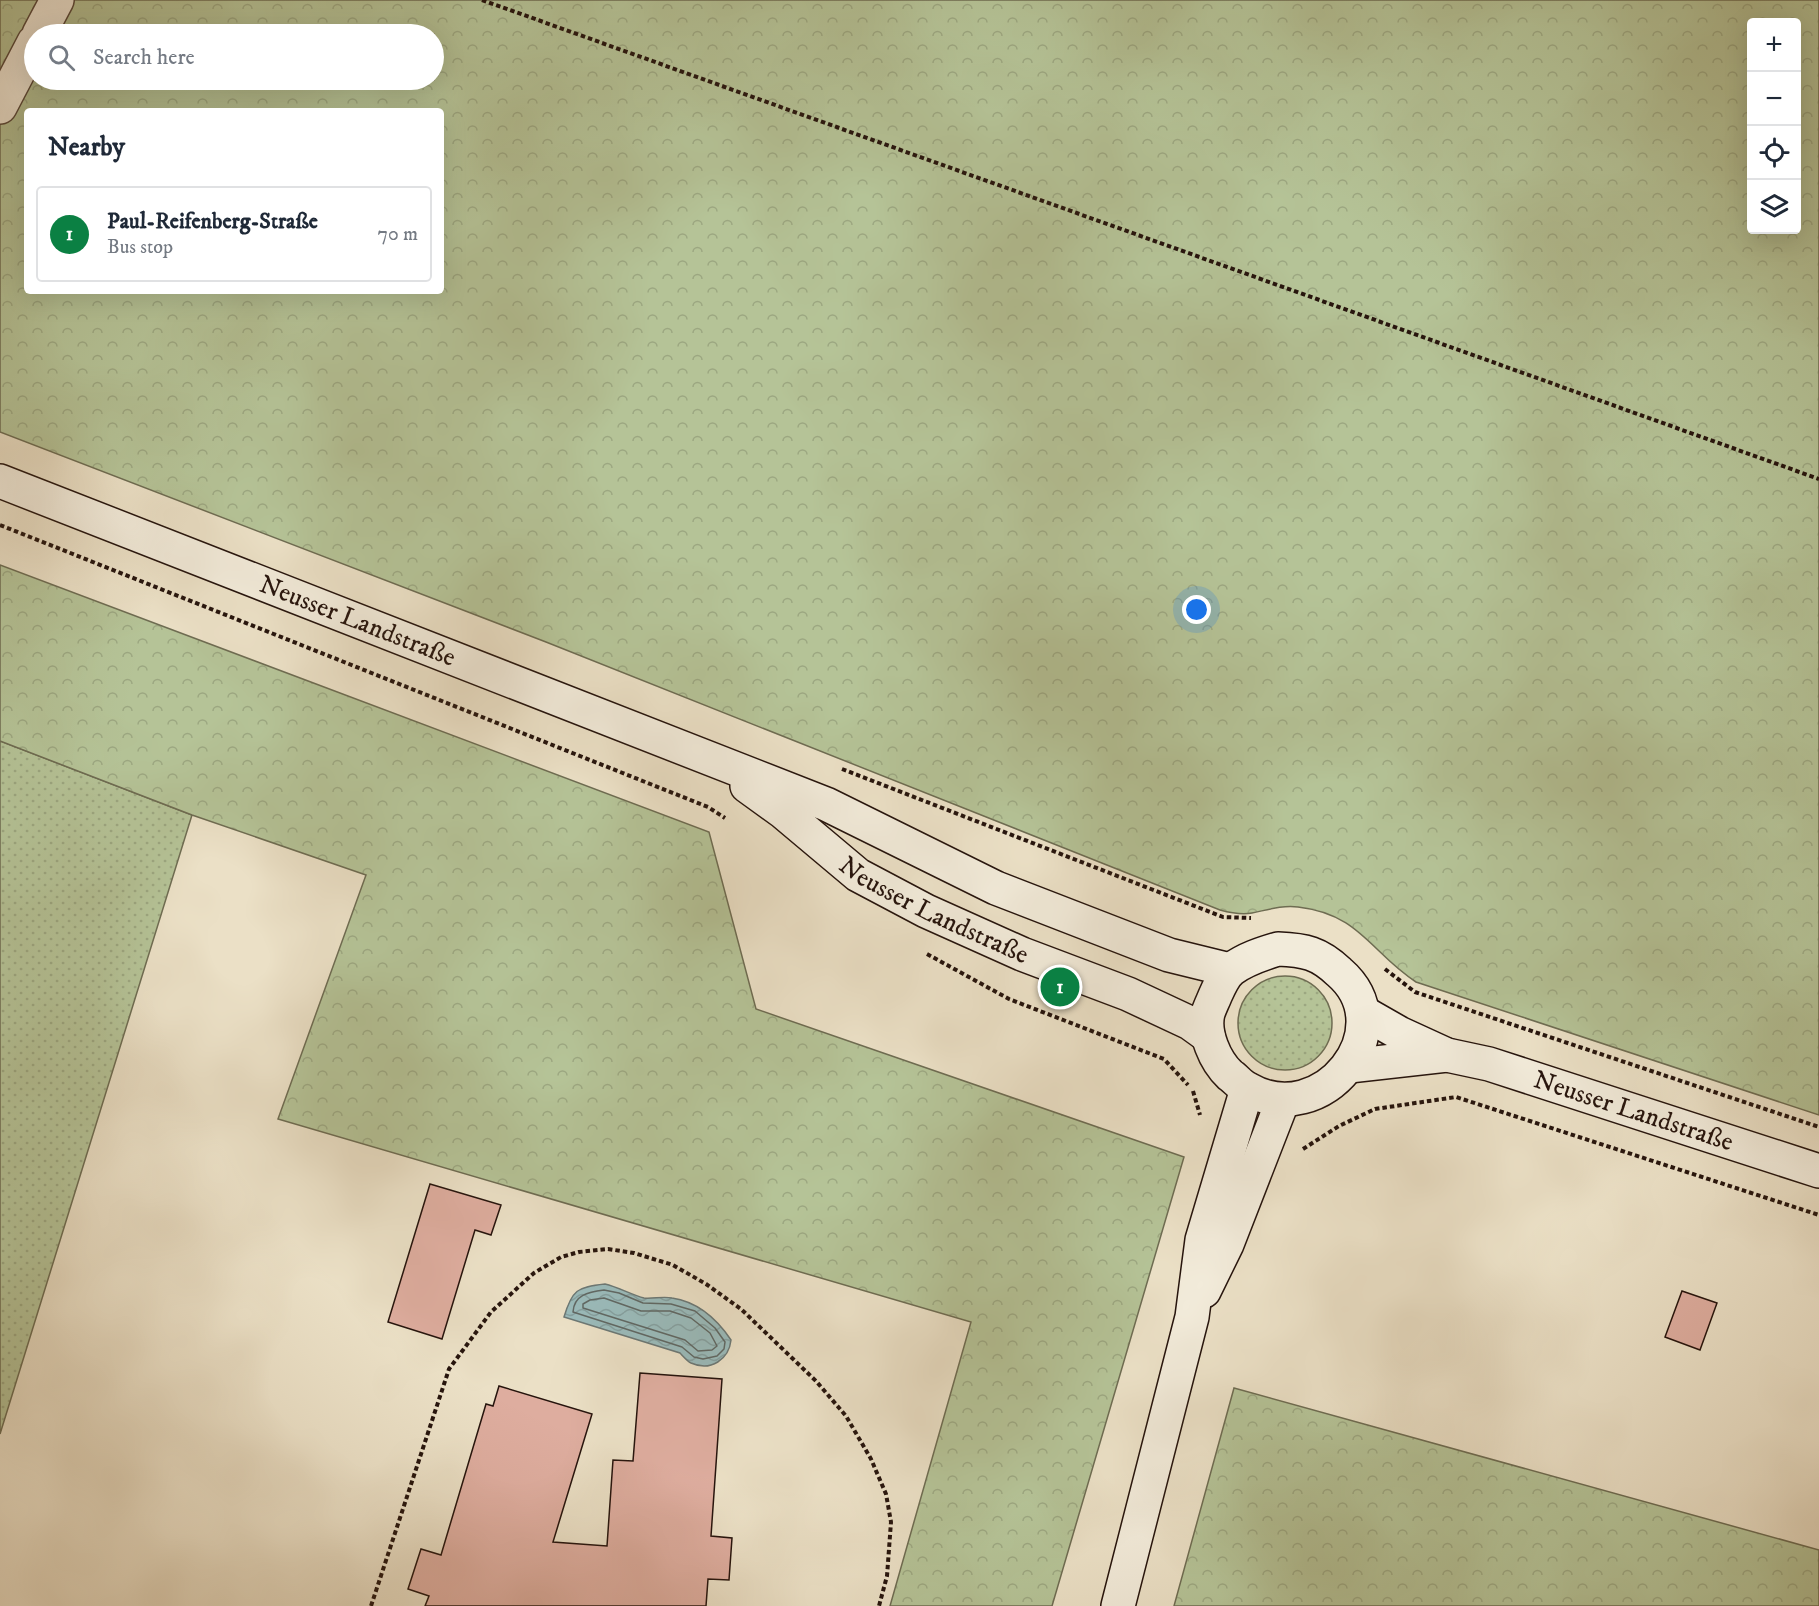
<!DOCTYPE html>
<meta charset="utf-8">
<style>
:root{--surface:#fff;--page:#f2f2f3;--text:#1f2937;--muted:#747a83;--line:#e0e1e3;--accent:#0b8043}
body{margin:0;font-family:"IM FELL DW Pica",serif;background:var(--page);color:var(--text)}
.controls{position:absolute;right:18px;top:18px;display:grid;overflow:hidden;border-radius:6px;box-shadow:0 6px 24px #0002}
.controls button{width:54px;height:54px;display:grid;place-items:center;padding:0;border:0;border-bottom:2px solid var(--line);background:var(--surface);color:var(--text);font:30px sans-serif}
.you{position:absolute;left:1197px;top:610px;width:21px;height:21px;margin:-15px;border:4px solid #fff;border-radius:50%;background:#1a73e8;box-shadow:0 0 0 9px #1a73e833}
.badge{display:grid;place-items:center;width:39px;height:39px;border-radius:50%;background:var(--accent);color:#fff;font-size:20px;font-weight:700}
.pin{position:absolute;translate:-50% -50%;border:3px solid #fff;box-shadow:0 2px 6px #0006}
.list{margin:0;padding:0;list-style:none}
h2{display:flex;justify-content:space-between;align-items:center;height:78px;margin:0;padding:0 24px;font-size:26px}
h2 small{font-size:20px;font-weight:400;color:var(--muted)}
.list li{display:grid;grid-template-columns:39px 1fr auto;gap:18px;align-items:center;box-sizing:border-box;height:96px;margin:0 12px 12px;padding:0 12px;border:2px solid var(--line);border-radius:6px}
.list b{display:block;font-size:22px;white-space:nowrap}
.list p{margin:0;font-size:20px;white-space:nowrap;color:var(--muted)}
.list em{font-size:20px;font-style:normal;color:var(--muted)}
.icon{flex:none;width:33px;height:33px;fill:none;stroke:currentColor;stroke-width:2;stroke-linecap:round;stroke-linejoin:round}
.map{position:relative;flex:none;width:1819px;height:1606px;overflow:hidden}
.search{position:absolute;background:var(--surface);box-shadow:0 6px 24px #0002;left:24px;top:24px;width:420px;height:66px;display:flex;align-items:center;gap:15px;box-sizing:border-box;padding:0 21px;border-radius:33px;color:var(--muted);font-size:22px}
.panel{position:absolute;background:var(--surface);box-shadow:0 6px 24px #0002;left:24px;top:108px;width:420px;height:186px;border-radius:6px}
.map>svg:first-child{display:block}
.grass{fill:url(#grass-dots);stroke:#6e6c52;stroke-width:1.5}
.forest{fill:url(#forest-crowns);stroke:#6e6c52;stroke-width:1.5;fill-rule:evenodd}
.water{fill:url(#water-waves);stroke:#6c7875;stroke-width:1.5}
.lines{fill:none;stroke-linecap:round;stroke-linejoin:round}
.shore{stroke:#606864;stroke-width:1.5}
.building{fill:#dead9f;stroke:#26140d;stroke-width:1.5}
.street-casing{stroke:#57473b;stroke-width:36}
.secondary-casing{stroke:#26140d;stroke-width:36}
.path{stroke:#26140d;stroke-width:4;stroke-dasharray:4.5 3;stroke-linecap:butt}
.street{stroke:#f2ebda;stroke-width:33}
.secondary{stroke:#f2ebda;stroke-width:33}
.labels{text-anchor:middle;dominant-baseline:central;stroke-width:6;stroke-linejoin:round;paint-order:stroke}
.street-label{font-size:26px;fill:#26140d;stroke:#f2ebda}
</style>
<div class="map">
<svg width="1819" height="1606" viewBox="0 0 1819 1606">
<defs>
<pattern id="grass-dots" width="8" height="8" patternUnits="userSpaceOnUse" patternTransform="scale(1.5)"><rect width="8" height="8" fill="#b5c397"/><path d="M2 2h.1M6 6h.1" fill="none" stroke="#9ca781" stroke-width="1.8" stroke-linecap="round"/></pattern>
<pattern id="forest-crowns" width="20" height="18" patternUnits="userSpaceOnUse" patternTransform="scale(1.5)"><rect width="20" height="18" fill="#b5c397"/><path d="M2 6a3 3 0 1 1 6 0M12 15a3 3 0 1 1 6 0" fill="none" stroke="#9ca781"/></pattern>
<pattern id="water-waves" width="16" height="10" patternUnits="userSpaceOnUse" patternTransform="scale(1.5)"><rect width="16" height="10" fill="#9abbbb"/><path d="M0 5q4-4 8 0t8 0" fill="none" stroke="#85a0a0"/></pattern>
</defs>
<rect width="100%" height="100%" fill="#ebe0c6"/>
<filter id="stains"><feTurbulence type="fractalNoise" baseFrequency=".00333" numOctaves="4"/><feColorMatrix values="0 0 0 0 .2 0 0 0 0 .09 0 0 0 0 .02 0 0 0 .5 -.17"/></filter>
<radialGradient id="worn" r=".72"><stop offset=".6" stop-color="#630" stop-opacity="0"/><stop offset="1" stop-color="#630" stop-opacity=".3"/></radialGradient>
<!-- grass -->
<path class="grass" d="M0 741 192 815 0 1434Z
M1238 1023a47 47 0 1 1 94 0a47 47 0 1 1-94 0Z"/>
<!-- forest -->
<path class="forest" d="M0 0H1819V1115L1416 982C1371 953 1360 914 1298 907 1282 905 1267 910 1252 913 1242 915 1231 913 1220 910L546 642 0 432ZM1752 22H1796V230H1752ZM34 34H434V80H34ZM27 111H441V291H27Z
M0 565 709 832 756 1009 1184 1157 1052 1606H890L971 1322 278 1119 366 875 192 815 0 741Z
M1234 1388 1819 1550V1606H1174Z"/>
<!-- water -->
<path class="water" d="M605 1284C618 1287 632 1295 644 1298 653 1299 663 1296 672 1298 699 1302 717 1319 731 1340 729 1359 711 1372 691 1363 687 1361 683 1356 680 1353L564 1317C572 1290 577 1287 605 1284Z"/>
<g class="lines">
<!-- shore -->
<path class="shore" d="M604 1290 619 1293 643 1303 671 1304 695 1311 715 1328 725 1342 724 1349 717 1356 703 1359 694 1357 682 1347 573 1312C574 1295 588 1292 604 1290Z
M604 1298 641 1311H670L691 1318 710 1333 717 1346 712 1350 698 1351 685 1340 583 1308V1304L590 1300Z"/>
</g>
<!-- building -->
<path class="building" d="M430 1184 501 1205 491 1235 475 1230 442 1339 388 1322Z
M1682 1291 1717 1303 1700 1350 1665 1337Z
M640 1373 722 1379 711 1536 732 1538 729 1580 708 1579 706 1606H425L429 1596 408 1589 421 1549 441 1555 486 1404 493 1406 499 1386 592 1414 553 1542 607 1546 613 1460 633 1461Z"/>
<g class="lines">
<defs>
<path id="street" d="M39 34 57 0
M0 107 34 42"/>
<g id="secondary">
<path id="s1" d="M0 481 826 804 996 888 1169 955 1230 970"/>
<path id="s2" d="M747 786 783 812 858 875 926 911 1022 954 1128 994 1190 1023 1208 1036"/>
<path d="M1278 949C1305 950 1319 953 1339 972 1405 1029 1322 1132 1248 1089 1241 1086 1236 1079 1230 1075 1215 1061 1203 1033 1208 1013 1210 1007 1213 1001 1215 996 1219 987 1224 975 1232 969 1246 959 1261 954 1278 949Z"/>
<path id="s3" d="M1364 1013 1399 1033 1447 1055 1489 1064 1819 1171"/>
<path d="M1349 1066 1447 1055"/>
<path d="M1204 1291 1227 1244 1283 1100"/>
<path d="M1118 1606 1192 1317 1202 1240 1247 1089"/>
</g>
</defs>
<!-- street casing -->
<use href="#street" class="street-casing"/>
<!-- secondary casing -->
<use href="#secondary" class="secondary-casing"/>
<!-- path -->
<path class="path" d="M482 0 1819 479
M0 525 708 807 725 818
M842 769 1223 917 1251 918
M927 954 1009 999 1164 1059 1188 1085
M1385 969 1415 992 1819 1127
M1193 1091 1200 1115
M1303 1149 1339 1126 1375 1109 1456 1097 1819 1215
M371 1606 449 1369 491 1312 534 1273 561 1257 579 1252 608 1249 634 1253 673 1265 706 1284 741 1309 816 1381 846 1416 871 1459 886 1494 891 1522 887 1576 879 1606"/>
<!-- street -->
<use href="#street" class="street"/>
<!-- secondary -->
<use href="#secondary" class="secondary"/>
</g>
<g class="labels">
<!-- street labels -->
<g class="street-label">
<text stroke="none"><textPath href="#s1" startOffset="384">Neusser Landstraße</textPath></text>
<text stroke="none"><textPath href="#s2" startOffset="226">Neusser Landstraße</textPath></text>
<text stroke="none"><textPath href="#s3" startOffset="288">Neusser Landstraße</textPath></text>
</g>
</g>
<rect width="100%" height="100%" filter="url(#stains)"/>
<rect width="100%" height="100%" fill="url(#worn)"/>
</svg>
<div class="controls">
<button>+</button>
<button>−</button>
<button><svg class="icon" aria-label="locate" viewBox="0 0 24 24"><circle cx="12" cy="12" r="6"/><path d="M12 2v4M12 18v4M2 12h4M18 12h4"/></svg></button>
<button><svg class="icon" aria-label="layers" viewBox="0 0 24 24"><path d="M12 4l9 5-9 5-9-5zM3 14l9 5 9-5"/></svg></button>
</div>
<div class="you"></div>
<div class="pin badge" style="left:1060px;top:987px">1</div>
<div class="search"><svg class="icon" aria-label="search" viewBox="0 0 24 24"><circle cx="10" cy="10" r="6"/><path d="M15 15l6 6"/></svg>Search here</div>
<section class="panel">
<h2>Nearby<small></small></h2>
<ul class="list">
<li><span class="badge">1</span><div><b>Paul-Reifenberg-Straße</b><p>Bus stop</p></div><em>70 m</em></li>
</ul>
</section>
</div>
